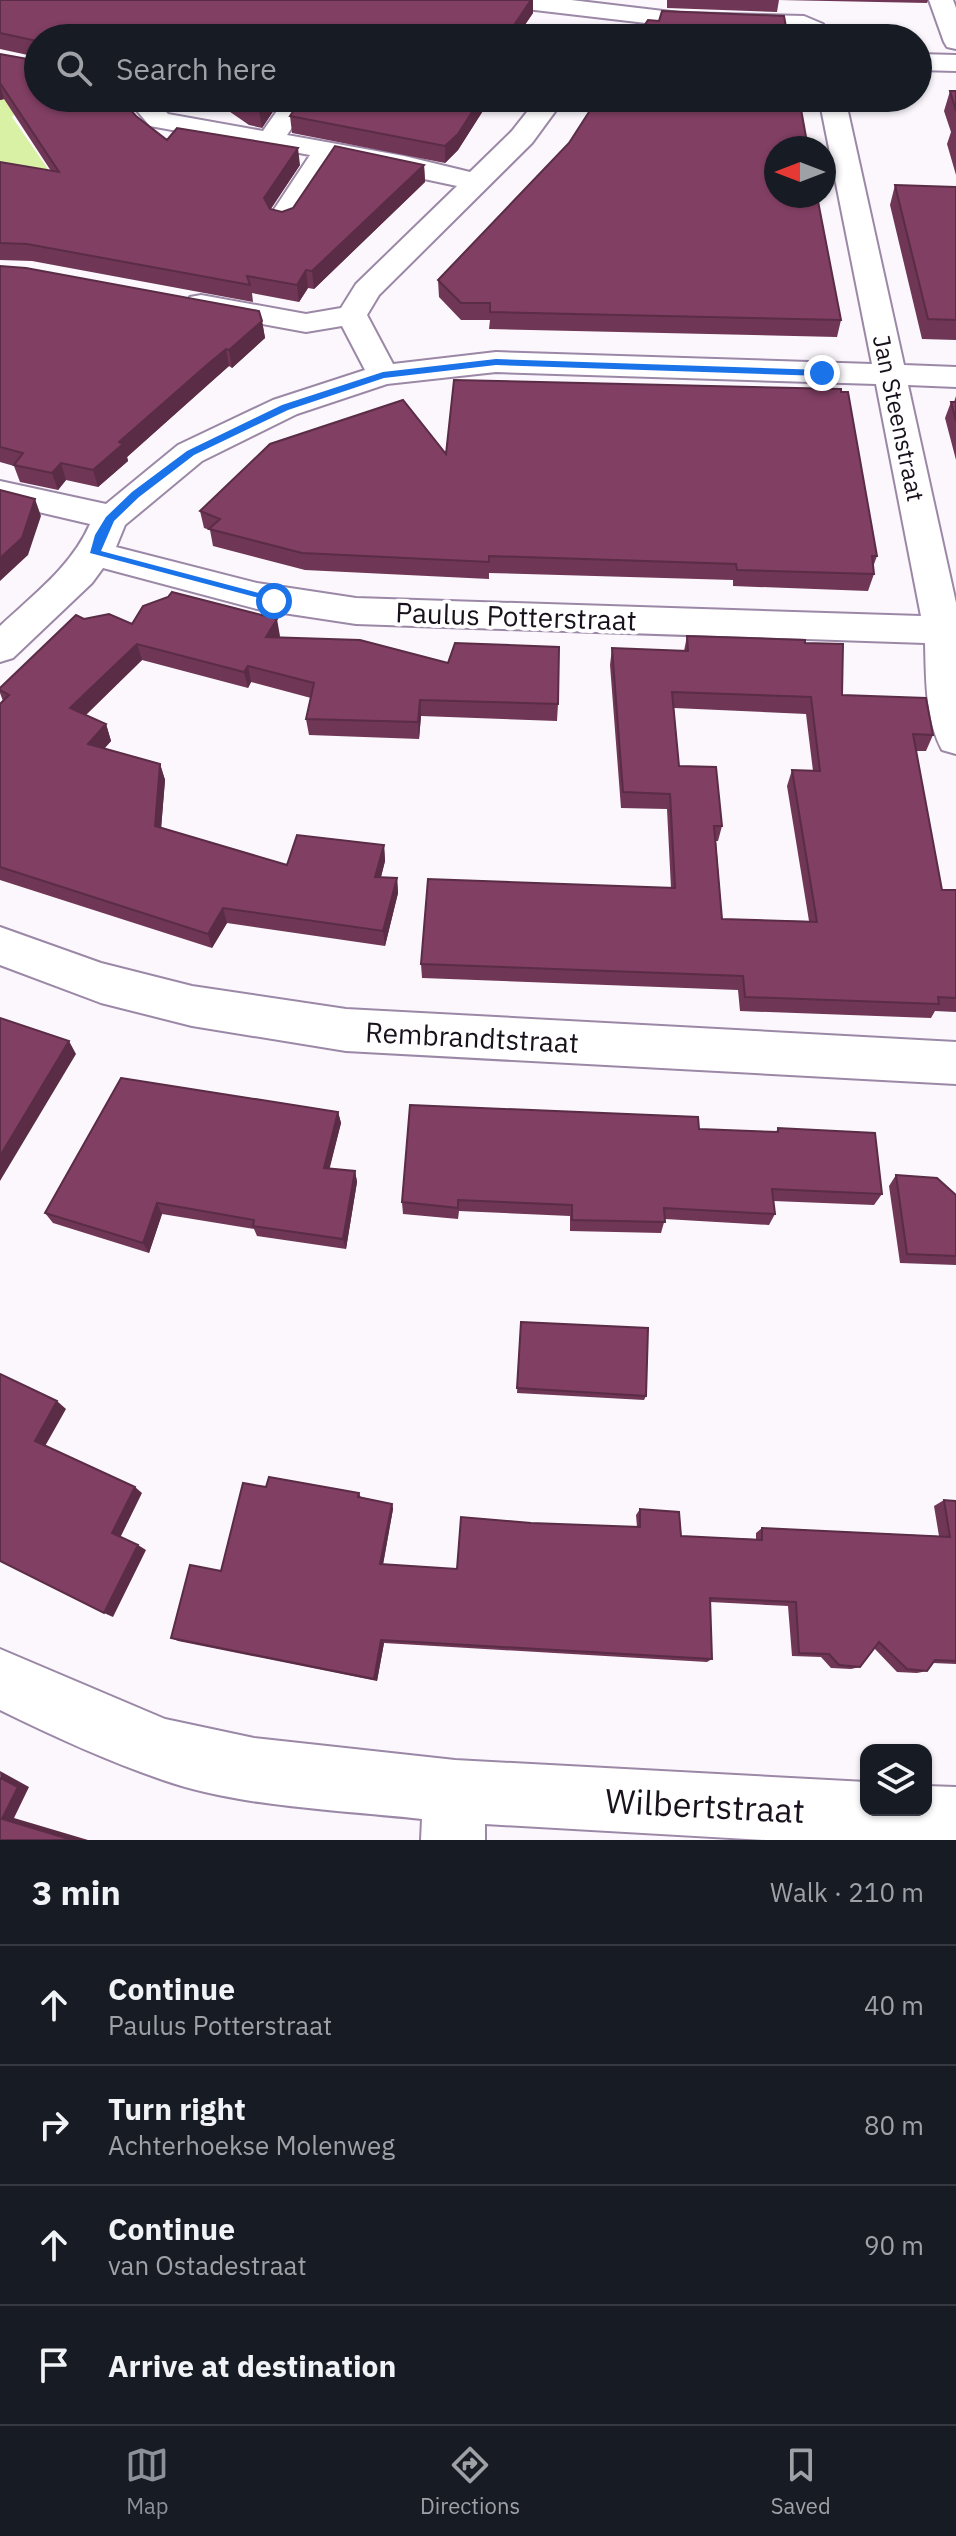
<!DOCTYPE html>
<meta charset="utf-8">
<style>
:root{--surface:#171b24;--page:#20242c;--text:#f1f3f6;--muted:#9ea1a6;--line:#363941;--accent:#8c9099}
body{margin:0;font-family:"IBM Plex Sans",sans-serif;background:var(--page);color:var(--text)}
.controls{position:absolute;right:24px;bottom:24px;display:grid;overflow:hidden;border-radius:16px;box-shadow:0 2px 6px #0004}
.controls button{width:72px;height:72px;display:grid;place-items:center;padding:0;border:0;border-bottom:2px solid var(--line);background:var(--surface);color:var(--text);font:40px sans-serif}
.compass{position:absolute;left:764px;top:136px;width:72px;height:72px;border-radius:50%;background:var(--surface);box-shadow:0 2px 6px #0004;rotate:270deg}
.stop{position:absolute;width:24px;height:24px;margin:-18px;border:6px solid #1a73e8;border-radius:50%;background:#fff}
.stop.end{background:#1a73e8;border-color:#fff;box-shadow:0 2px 8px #0008}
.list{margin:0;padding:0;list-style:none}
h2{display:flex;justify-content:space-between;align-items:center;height:104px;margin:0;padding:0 32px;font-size:34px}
h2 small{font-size:26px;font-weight:400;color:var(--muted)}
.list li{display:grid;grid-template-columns:52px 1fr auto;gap:24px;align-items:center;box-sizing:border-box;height:120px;padding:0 32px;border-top:2px solid var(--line)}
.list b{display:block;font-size:30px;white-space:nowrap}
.list p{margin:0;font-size:26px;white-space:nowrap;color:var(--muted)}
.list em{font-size:26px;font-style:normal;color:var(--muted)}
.icon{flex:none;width:44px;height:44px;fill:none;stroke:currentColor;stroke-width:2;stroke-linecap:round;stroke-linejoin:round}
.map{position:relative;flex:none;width:956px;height:1840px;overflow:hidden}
.search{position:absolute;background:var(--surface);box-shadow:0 2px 6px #0004;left:24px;right:24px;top:24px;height:88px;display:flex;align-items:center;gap:20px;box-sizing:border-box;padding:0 28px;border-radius:44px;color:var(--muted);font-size:30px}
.sheet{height:584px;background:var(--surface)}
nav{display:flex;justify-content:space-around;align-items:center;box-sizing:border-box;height:112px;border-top:2px solid var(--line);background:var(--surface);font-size:22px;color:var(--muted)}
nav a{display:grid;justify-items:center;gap:4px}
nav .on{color:var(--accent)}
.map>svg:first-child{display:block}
.green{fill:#d9f1a5}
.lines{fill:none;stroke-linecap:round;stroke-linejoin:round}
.minor-casing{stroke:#9b88a6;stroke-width:4}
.minor{fill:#fff;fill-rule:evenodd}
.wall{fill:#6f3655;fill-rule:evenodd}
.shaded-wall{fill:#5a2c45}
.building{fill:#813f63;stroke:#5a2c45;stroke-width:2;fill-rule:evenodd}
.route{fill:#1a73e8}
.labels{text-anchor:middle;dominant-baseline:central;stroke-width:8;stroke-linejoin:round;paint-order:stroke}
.far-street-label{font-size:24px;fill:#19121d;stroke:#fff}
.street-label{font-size:28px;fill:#19121d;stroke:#fff}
.near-street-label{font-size:34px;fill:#19121d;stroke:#fff}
</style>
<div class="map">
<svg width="956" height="1840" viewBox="0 0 956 1840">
<rect width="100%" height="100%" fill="#fbf7fd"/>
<!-- green -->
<path class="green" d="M0 80 38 90 12 117 59 185 0 173Z"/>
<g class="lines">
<defs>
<path id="minor" d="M497 0H571L680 13 804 16 823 24 830 38H806L799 30 680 27 509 7 500 5Z
M929 0H953L956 8V49L947 47 944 42Z
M918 54 956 55V71L918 70Z
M126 98H153L168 114 263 131 286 98H312L287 135 404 156 470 172 512 131 538 98H565L532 143 379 295 367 315 393 364 496 352 872 364 819 98H845L904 365 956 367V387L908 385 956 603V754L942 750C925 718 926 678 925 643L356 624 257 609 103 568 92 583 13 658 0 662V626C34 594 71 567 90 524L0 503V481L106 504 178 445 273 400 365 370 342 326 306 332 201 313 190 311 186 304 190 297 201 295 306 314 341 308 356 284 457 186 335 160 293 223 283 226 273 223 269 217 310 155 150 126ZM496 372 876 384 921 616 356 598 257 583 116 547 125 525 202 461 297 414 387 384Z
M0 927 101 963 192 986 346 1009 956 1042V1084L346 1051 192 1026 101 1003 0 965Z
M0 1649 165 1719 254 1738 455 1760 866 1782V1810H926V1786L956 1787V1840H766L485 1824V1840H421L422 1819C340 1810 240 1807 163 1780 107 1761 53 1736 0 1710Z"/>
</defs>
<!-- minor casing -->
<use href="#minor" class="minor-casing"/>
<!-- minor -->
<use href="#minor" class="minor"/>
</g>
<!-- wall -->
<path class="wall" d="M0 0H533V13L520 32 532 35V38H38L167 140 300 165 271 209 282 212 424 165 425 182 314 289 308 288 299 302 252 293 253 302 32 261 0 260V162L51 171 4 99 0 100V54L33 60 37 57 0 49Z
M667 0H928L927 3 779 0 777 12 667 8Z
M950 91H956V175L947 144 951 132 944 111Z
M210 98H282L262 128 249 125Z
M302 98H499L493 107 486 106 458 150 445 163 292 133 290 116Z
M895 185 956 187V340L922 339 890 205Z
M0 266 262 321 265 338 232 368 229 366 212 381 127 457 128 461 98 487 66 480 58 490 20 482 14 466 0 462Z
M438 280 841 320 837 337 489 329 490 320H461L439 297Z
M956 396V460L945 418 951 402H954Z
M446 454 877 556 873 567 874 574 868 591 733 586V580L489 573V579L305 570 213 546 210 530 204 528 200 511Z
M84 619 132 624 280 636 279 637 558 704 557 721 421 716 419 739 309 735 306 719 311 698 251 682 248 688 142 660 86 715 106 724 111 741 104 749 160 764 165 780 161 828 287 865 384 845 385 861 381 877 397 878 398 893 385 946 227 923 212 948 0 880V704L3 701 0 693V688Z
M687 636 805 643 842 695 933 735 926 751H916L942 890H956V1012L935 1011 931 1018 740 1011 738 990 422 978 421 964 671 888 667 809 621 808 610 665 612 648 684 651ZM674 708 806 714 813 771 792 770 787 786 809 921 722 919 716 841H718L722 826 679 766Z
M338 1112 341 1123 329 1169 355 1171 357 1182 346 1249 257 1236 254 1229 162 1214 149 1253 53 1223 45 1213Z
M778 1128 882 1194 874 1205 773 1201 775 1214 769 1225 665 1219 661 1233 570 1231V1216L459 1211 458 1219 403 1214 402 1202 699 1129 776 1132Z
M896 1175 956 1195V1265L900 1263 889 1186Z
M521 1322 646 1396 644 1400 517 1393Z
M266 1487 359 1493 361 1498 392 1504 393 1509 383 1565 457 1569 531 1523 637 1527 636 1515 640 1509 681 1536 756 1539V1533L762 1528 939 1536 934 1506 944 1500 956 1501V1664L933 1663 927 1671 917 1673 897 1672 874 1648 860 1667 851 1669 831 1668 821 1657 792 1656 788 1606 710 1602 712 1659 707 1662 384 1643 377 1681 178 1641 171 1638 221 1571Z"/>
<!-- shaded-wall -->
<path class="shaded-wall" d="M531 0H533V13L516 38 510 31Z
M0 84 4 99 0 100Z
M268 98H282L262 128 259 111Z
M481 98H486V106L458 150 445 163V146Z
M493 98H499L493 107Z
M298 148 300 165 266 215 264 198Z
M424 165 425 182 314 289 312 271Z
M306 270 308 288 299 302 297 285Z
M262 321 265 338 232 368 229 350Z
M226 349 229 366 127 457 128 461 98 487 93 470 119 442Z
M61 463 66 480 58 490 52 473Z
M35 499 41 516 28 555 0 581V558Z
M277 619 280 636 269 653 266 637Z
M137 644 142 660 76 724 70 708Z
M248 666 251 682 248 688 244 672Z
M420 700 421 716 419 739 418 722Z
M106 724 111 741 94 760 88 744Z
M160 764 165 780 160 842 155 826Z
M384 845 385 861 377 892 375 877Z
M397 878 398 893 385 946 383 931Z
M223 908 227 923 212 948 208 934Z
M69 1041 76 1054 0 1181V1156Z
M338 1112 341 1123 327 1179 324 1168Z
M355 1171 357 1182 346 1249 343 1239Z
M157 1203 162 1214 149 1253 143 1243Z
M57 1401 66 1409 44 1448 35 1441Z
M135 1487 142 1493 120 1538 112 1533Z
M392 1504 393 1509 382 1569 380 1564Z
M138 1545 146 1550 113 1617 104 1613Z
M381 1640 384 1643 377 1681 374 1679Z
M0 1771 29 1787 14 1818 88 1840H72L2 1819Z"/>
<!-- building -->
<path class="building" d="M0 0H531L510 31 532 35 530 38H38V98H120L136 116 167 140 177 128 298 148 264 198 270 209 282 212 293 208 335 146 424 165 312 271 306 270 297 285 247 276 250 285 27 244 0 243V162L59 172 0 83V54L33 60 37 57V41L0 33Z
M662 11 784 16 788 38H636L648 20 659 21Z
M950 91H956V111Z
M232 98H268L259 111 247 109Z
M302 98H481L458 134 445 146 290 116Z
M598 98H799L808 148H776V196H817L841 320 490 312V303H461L438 280 569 143Z
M895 185 956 187V320L928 319Z
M0 266 26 268 259 311 262 321 229 350 226 349 208 364 119 442 123 444 93 470 61 463 52 473 14 465 23 453 0 447Z
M454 380 841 389V392H848L877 556H872L874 574 737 570 736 564 489 556V562L302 553 209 529 220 519 200 511 270 444 403 400 446 454Z
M951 402H956V421Z
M0 490 35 499 22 538 0 558Z
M172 592 277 619 266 637 360 640 448 663 455 643 559 647 558 704 420 700 418 722 306 719 314 683 248 666 244 672 137 644 70 708 106 724 88 744 160 764 155 826 287 865 297 835 384 845 375 877 397 878 383 931 223 908 208 934 0 867V704L9 695 0 690V688L76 615 84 619 109 614 132 624 143 606 168 597Z
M687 636 805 640V643L843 644 842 695 926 698 933 735 913 734 942 890H956V998L938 997 939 1004 745 997 743 976 421 964 428 879 675 888 670 794 623 792 612 648 688 651ZM672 692 811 697 820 771 792 770 817 922 722 919 714 826H722L716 767 679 766Z
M0 1018 69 1041 0 1156Z
M121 1078 338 1112 324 1168 355 1171 343 1239 253 1226 254 1220 157 1203 143 1243 45 1213Z
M410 1105 698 1117 699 1129 778 1132V1128L875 1133 882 1194 772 1189 775 1214 664 1208 665 1222 572 1220V1205L458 1200V1208L402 1202Z
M896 1175 937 1178 956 1195V1256L907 1254Z
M521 1322 648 1328 646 1396 517 1388Z
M0 1374 57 1401 35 1441 135 1487 112 1533 138 1545 104 1613 0 1561Z
M269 1477 359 1493 358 1497 392 1504 380 1564 457 1569 461 1517 531 1523 640 1527V1509L679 1512 681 1536 762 1540V1528L950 1537 944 1500 956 1501V1661L935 1660 927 1671 907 1669 879 1642 860 1667 839 1665 829 1654 799 1653 796 1602 710 1598 712 1659 381 1640 374 1679 171 1638 190 1565 221 1571 243 1483 266 1487Z
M0 1778 18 1787 2 1819 72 1840H0Z"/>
<!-- route -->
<path class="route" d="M496 359 822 370 826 373 822 376 496 365 384 378 288 410 194 455 139 497 114 521 101 551 278 598V603L90 553 95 535 106 517 132 492 187 451 282 405 383 372Z"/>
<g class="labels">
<!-- far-street labels -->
<g class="far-street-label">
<text transform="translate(899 418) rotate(78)">Jan Steenstraat</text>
</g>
<!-- street labels -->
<g class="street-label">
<text transform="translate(516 616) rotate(2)">Paulus Potterstraat</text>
<text transform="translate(472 1037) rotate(3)">Rembrandtstraat</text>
</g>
<!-- near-street labels -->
<g class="near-street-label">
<text transform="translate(705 1805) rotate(3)">Wilbertstraat</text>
</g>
</g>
</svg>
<div class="controls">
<button><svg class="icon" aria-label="layers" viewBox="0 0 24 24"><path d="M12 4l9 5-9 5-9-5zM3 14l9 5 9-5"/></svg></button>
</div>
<svg class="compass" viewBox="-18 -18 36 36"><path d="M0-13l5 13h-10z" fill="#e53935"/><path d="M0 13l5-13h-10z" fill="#9ea1a6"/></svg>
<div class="stop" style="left:274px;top:601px"></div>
<div class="stop end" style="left:822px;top:373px"></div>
<div class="search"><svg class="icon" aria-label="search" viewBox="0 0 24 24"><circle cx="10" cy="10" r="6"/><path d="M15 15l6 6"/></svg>Search here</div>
</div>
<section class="sheet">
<h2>3 min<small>Walk · 210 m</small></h2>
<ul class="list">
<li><svg class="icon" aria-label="ahead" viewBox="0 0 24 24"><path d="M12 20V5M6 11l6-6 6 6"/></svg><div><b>Continue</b><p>Paulus Potterstraat</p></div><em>40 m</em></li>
<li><svg class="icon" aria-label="right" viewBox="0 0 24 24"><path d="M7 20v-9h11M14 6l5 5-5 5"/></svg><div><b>Turn right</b><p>Achterhoekse Molenweg</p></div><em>80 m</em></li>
<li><svg class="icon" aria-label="ahead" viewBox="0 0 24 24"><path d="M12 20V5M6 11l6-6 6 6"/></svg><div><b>Continue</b><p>van Ostadestraat</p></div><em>90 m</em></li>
<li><svg class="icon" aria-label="arrive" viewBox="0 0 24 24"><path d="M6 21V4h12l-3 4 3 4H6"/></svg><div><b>Arrive at destination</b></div></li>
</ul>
</section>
<nav>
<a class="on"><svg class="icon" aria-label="map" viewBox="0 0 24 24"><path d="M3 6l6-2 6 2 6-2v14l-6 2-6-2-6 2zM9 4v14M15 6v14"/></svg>Map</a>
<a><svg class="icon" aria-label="directions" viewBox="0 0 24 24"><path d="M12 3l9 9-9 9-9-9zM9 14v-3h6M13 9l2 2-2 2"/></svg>Directions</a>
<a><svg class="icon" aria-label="saved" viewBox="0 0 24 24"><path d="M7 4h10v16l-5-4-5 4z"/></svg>Saved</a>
</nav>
